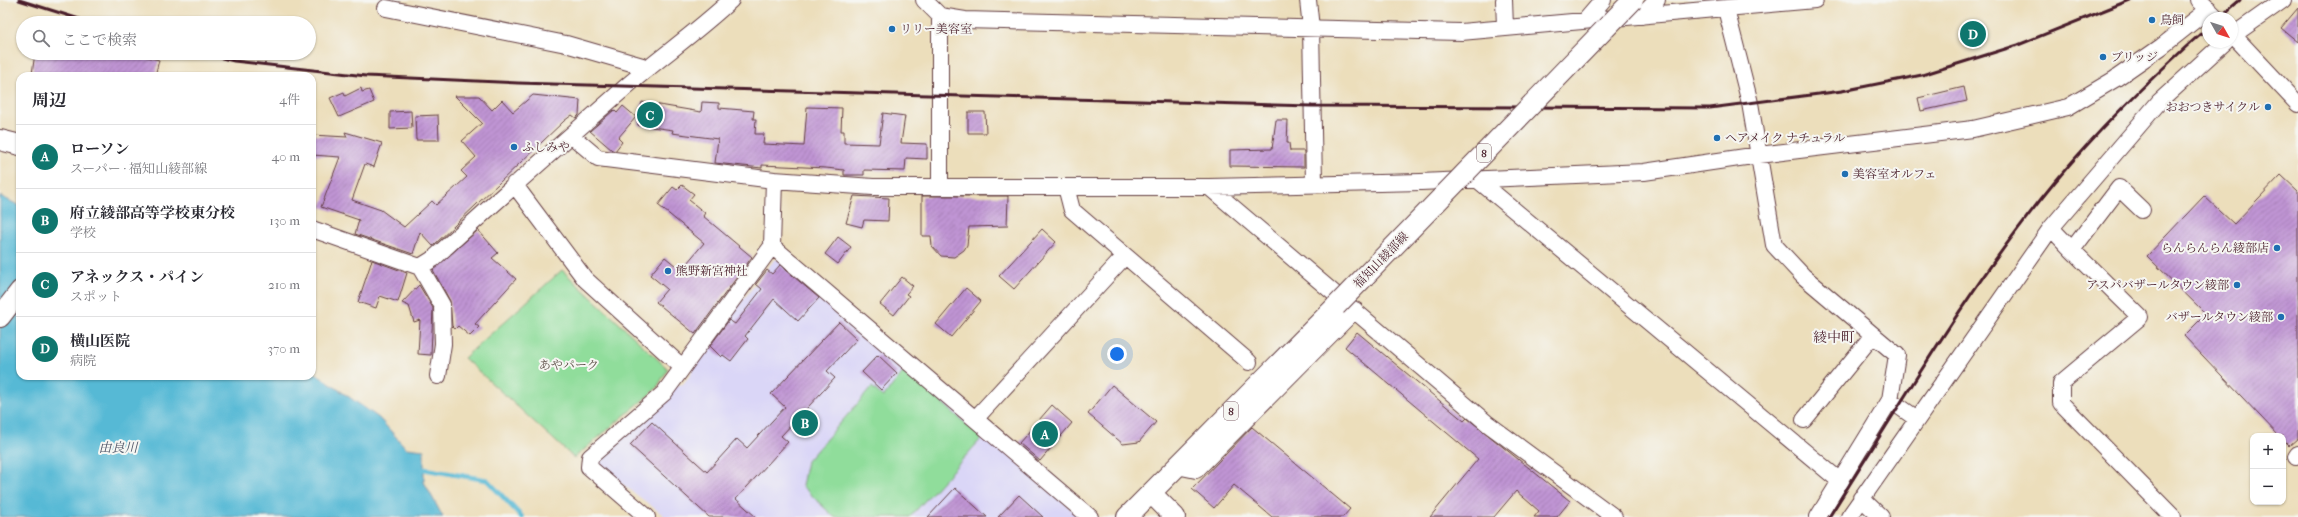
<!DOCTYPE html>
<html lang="ja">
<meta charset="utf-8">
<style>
:root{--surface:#fff;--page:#f2f2f3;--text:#2b2b33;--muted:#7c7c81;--line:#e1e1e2;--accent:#0f766e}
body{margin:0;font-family:"IM FELL French Canon","Noto Serif JP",serif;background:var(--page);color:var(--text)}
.controls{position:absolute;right:12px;bottom:12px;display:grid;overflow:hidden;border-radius:8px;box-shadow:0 1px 3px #0004}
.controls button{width:36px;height:36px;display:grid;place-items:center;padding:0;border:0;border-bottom:1px solid var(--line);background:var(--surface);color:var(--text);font:20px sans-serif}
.compass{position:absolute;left:2202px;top:12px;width:36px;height:36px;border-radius:50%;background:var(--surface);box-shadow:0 1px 3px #0004;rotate:129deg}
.you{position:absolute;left:1117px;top:354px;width:14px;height:14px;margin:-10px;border:3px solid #fff;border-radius:50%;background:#1a73e8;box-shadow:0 0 0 6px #1a73e833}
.badge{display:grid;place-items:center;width:26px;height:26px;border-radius:50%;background:var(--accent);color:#fff;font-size:13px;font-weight:700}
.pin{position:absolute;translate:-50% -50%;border:2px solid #fff;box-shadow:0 1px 4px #0006}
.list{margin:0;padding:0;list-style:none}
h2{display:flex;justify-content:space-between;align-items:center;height:52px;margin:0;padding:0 16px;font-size:17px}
h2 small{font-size:13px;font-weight:400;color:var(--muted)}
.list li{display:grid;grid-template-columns:26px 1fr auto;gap:12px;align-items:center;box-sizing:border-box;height:64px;padding:0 16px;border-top:1px solid var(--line)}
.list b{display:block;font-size:15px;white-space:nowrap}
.list p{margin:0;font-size:13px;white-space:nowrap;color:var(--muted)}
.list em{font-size:13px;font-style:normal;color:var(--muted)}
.icon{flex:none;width:22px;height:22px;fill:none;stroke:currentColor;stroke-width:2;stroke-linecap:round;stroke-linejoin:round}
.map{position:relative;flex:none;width:2298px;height:517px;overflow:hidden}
.search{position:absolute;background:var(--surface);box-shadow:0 1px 3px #0004;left:16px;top:16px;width:300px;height:44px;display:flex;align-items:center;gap:10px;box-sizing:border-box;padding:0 14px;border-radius:22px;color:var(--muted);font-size:15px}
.panel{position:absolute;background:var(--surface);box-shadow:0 1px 3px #0004;left:16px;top:72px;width:300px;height:308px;border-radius:12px}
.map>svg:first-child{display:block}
.built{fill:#dad6f7}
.green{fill:#90dd9b;stroke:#6d7e63}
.water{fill:#57b9d5;stroke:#506c80}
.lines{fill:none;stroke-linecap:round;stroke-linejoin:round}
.stream{stroke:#57b9d5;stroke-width:5}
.building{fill:url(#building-hatch)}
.minor-casing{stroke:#623c41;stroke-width:18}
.major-casing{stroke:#623c41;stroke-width:22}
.minor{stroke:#fff;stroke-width:16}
.major{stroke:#fff;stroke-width:20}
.rail{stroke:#4a1f2b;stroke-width:3}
.major-bridge-casing{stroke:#623c41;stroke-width:22;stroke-linecap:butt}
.major-bridge{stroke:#fff;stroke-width:20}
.poi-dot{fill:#1f6fb2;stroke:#f6f6f2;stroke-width:1.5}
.labels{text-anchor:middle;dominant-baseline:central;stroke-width:4;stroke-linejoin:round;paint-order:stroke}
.shield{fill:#f6f6f2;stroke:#7e6067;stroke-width:1}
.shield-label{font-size:11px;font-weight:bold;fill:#4a1f2b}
.poi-label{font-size:12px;fill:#4a1f2b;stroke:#f6f6f2;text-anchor:start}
.street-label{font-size:12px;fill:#4a1f2b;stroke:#f6f6f2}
.park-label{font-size:12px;fill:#5c4e47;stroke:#f6f6f2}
.water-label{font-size:13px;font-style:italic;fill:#4f5566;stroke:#f6f6f2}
.quarter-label{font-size:14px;fill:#4a1f2b;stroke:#f6f6f2}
</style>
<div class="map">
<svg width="2298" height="517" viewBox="0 0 2298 517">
<defs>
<pattern id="building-hatch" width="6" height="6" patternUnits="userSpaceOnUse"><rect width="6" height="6" fill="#c094d4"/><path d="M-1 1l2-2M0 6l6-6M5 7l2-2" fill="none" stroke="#9e78ac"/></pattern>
</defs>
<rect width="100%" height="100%" fill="#f6f6f2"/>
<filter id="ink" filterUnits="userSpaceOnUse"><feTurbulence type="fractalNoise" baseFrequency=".025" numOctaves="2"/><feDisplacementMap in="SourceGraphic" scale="8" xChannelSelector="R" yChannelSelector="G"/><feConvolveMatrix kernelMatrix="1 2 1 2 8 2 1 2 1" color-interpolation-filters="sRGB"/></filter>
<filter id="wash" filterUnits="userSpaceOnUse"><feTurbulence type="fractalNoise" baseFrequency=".012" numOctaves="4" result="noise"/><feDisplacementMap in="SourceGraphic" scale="16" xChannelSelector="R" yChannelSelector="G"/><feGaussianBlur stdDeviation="0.9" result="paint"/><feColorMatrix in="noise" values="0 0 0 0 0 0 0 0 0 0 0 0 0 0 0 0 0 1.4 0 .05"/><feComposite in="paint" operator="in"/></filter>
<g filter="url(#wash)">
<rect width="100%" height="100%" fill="#ecdebb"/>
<!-- built -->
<path class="built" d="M783 258 1075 512 1077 517H666L601 468 598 461 675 386 683 384 691 374 694 363 774 260Z"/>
<!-- green -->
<path class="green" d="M562 270 668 369 656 389 574 458 464 358Z
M905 370 982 438 910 517H834L802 486 807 461 872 387 883 397Z"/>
<!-- water -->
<path class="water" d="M0 196 20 206V376H312V371L379 418 406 448 424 450V482L443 517H0Z"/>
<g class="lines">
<!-- stream -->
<path class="stream" d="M418 468 487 480 522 517"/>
</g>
<g id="blocks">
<!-- building -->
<path class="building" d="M2298 8V42L2281 28Z
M35 53H132L159 60 155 76H43L32 74Z
M1964 87 1967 101 1921 111 1918 98Z
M361 88 362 92 369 90 374 102 339 117 330 98 344 92 345 96Z
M533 95 580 100 579 115 576 118 572 115 564 121 433 246 420 232 413 254 355 234 359 220 321 207 340 157 312 155V135L347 137 345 132 382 143 374 167 365 164 352 200 381 210 404 227 432 201 436 205 467 177 461 171 476 157 462 141 482 123 455 96H479L492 110 502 100 513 112Z
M642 102 701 112 702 102 719 103V108L754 111 753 119H756L755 134H764L763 144 804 146 807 107 842 108 841 131H844V143L879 144 883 113 905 116 901 143 927 144V159L906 158 905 171 864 170V175H844V170L826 168 762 165V168L715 163 718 139 672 133 673 130 638 125Z
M623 106 636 117 618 138 622 142 615 151 612 150 590 131 614 110 617 113Z
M411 111 412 128 390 129V112Z
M968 112H985L986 133H968Z
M438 115 439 140H416L415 116Z
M1276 120H1288L1287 143H1289L1290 151H1304V167L1230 166V150L1272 149Z
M2281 175 2298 191V438L2289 446 2283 440V436H2279L2184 336 2206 314 2147 256 2204 196 2234 224Z
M682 185 694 194 689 200 705 213 703 216 752 257 695 334 656 302 667 289 650 275 665 257 681 270 704 243 658 205 673 187 677 190Z
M854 196 889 198 888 221 864 220 862 227 846 223Z
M922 196H1008L1007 226 969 227 967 245 964 250 954 257 941 256 932 246 931 236H922Z
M1042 229 1056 242 1014 289 999 276Z
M478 230 498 253 492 258 516 279 475 324 479 327 470 336 458 326 455 329 452 326 450 301 433 270Z
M838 237 851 247 838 264 825 254Z
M372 260 407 273 398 302 380 296 376 308 358 302Z
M780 265 819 298 798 321 774 299 745 336 748 339 731 361 723 355 721 357 710 346 729 320 735 324 762 289 756 284 767 270 772 274Z
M902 277 913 286 906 294 909 296 894 315 880 304Z
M419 285 433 308 431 355 418 354 420 320 414 322 409 306 402 303Z
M966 288 981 301 951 337 936 324Z
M839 322 857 339 827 371 835 378 781 436 788 442 736 499 756 517H709L630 445 652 422 707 472 737 439 747 448 785 407 771 394Z
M1357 332 1464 421 1467 418 1570 501 1557 517H1534L1539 511 1516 491 1494 517H1430L1478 459 1345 347Z
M878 355 897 373 881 390 862 372Z
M1112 385 1156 422 1139 442 1123 444 1088 414Z
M1052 405 1072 423 1040 461 1019 443Z
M1252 427 1350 509 1343 517H1272L1234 485 1214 508 1192 489Z
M955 488 987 517H928Z
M1019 495 1043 517H998Z"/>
</g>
</g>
<g filter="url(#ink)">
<use href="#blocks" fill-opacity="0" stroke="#623c41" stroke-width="1"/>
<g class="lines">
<defs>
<path id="minor" d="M924 0 940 16 965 20 1461 32 1815 0
M1308 0 1311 28 1314 183
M1504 0 1505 27
M2199 0 2217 18
M386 8 566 44 649 68
M1726 9 1750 103 1774 245 1803 276 1897 355 1890 400 1917 419
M1642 16 1657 0
M1585 21 1603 0
M2232 34 2298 104
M2232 36 2283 0
M572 136 598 158 774 180 772 246 664 393 590 457 589 467 647 517
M774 180 873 187H1209L1421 182 1644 172 1759 155 1973 129 2068 107 2115 79 2161 47 2209 9
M1478 180 1841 482
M514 184 585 279 682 367
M940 187V16
M1066 187 1072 210 1249 362
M1209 187 1488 424 1614 517
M2051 228 2072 250 2119 188 2142 210
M312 229 420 267 433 259C497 200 562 143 628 85 662 56 698 31 731 0
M772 246 1090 517
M2072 250 2140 317 2061 383V403L2173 517
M420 267 442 305 443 344 438 376
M976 418 1124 257
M1804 420 1873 335
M2296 457 2298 454
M1177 466 1196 470 1355 310
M1861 498 1881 517
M1818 517 1890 400
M1849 517 2051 228 2159 102 2225 42"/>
<path id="major" d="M0 140 20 145
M0 317 20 291
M1151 493 1175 517
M1127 517 1336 306"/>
</defs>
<!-- minor casing -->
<use href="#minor" class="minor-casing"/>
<!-- major casing -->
<use href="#major" class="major-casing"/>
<!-- minor -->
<use href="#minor" class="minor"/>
<!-- major -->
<use href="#major" class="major"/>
<!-- rail -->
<path class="rail" d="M19 0 92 23
M2219 18 2240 0
M202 53 234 61 366 76 518 83 1312 106 1710 108 1842 91 1922 75 2018 45 2130 0
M1829 517C1901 404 1969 286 2054 183 2101 126 2153 76 2208 27"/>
<defs>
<path id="major-bridge" d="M1336 306 1633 0"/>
</defs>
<!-- major-bridge casing -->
<use href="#major-bridge" class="major-bridge-casing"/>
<!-- major-bridge -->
<use href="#major-bridge" class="major-bridge"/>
</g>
</g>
<!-- markers -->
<g class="poi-dot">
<circle cx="2152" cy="20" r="4"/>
<circle cx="892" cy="29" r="4"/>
<circle cx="2103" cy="57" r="4"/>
<circle cx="2268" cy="107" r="4"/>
<circle cx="1717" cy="138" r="4"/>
<circle cx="514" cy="147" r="4"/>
<circle cx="1845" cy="174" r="4"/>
<circle cx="2277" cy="248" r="4"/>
<circle cx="668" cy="271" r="4"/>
<circle cx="2237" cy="285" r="4"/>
<circle cx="2281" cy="317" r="4"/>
</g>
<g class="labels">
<!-- shield labels -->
<g class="shield">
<rect x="1477" y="144" width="14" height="18" rx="3"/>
<rect x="1224" y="402" width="14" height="18" rx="3"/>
</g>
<g class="shield-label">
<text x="1484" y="153">8</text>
<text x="1231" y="411">8</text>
</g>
<!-- poi labels -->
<g class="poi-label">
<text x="2160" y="20">鳥飼</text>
<text x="900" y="29">リリー美容室</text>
<text x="2111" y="57">ブリッジ</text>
<text x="2260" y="107" text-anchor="end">おおつきサイクル</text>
<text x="1725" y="138">ヘアメイク ナチュラル</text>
<text x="522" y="147">ふしみや</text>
<text x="1853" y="174">美容室オルフェ</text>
<text x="2269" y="248" text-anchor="end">らんらんらん綾部店</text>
<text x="676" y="271">熊野新宮神社</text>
<text x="2229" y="285" text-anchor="end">アスパバザールタウン綾部</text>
<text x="2273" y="317" text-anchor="end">バザールタウン綾部</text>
</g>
<!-- street labels -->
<g class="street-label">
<text transform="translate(1381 260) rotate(-46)">福知山綾部線</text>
</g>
<!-- park labels -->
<g class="park-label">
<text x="569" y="365">あやパーク</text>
</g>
<!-- water labels -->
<g class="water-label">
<text x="118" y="447">由良川</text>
</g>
<!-- quarter labels -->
<g class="quarter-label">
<text x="1834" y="337">綾中町</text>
</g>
</g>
</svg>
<div class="controls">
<button>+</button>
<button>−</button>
</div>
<svg class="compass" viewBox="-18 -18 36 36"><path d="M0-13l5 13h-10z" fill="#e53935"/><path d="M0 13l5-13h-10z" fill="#7c7c81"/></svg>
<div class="you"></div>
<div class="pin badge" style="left:1045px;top:434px">A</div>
<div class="pin badge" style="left:805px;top:423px">B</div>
<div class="pin badge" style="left:650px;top:115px">C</div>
<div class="pin badge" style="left:1973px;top:34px">D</div>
<div class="search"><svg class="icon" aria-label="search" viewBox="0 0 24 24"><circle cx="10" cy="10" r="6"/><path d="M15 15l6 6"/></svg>ここで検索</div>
<section class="panel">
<h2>周辺<small>4件</small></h2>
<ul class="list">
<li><span class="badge">A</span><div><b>ローソン</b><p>スーパー · 福知山綾部線</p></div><em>40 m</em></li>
<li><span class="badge">B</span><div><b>府立綾部高等学校東分校</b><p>学校</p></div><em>130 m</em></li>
<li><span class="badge">C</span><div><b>アネックス・パイン</b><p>スポット</p></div><em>210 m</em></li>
<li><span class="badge">D</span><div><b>横山医院</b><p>病院</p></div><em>370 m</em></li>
</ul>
</section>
</div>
